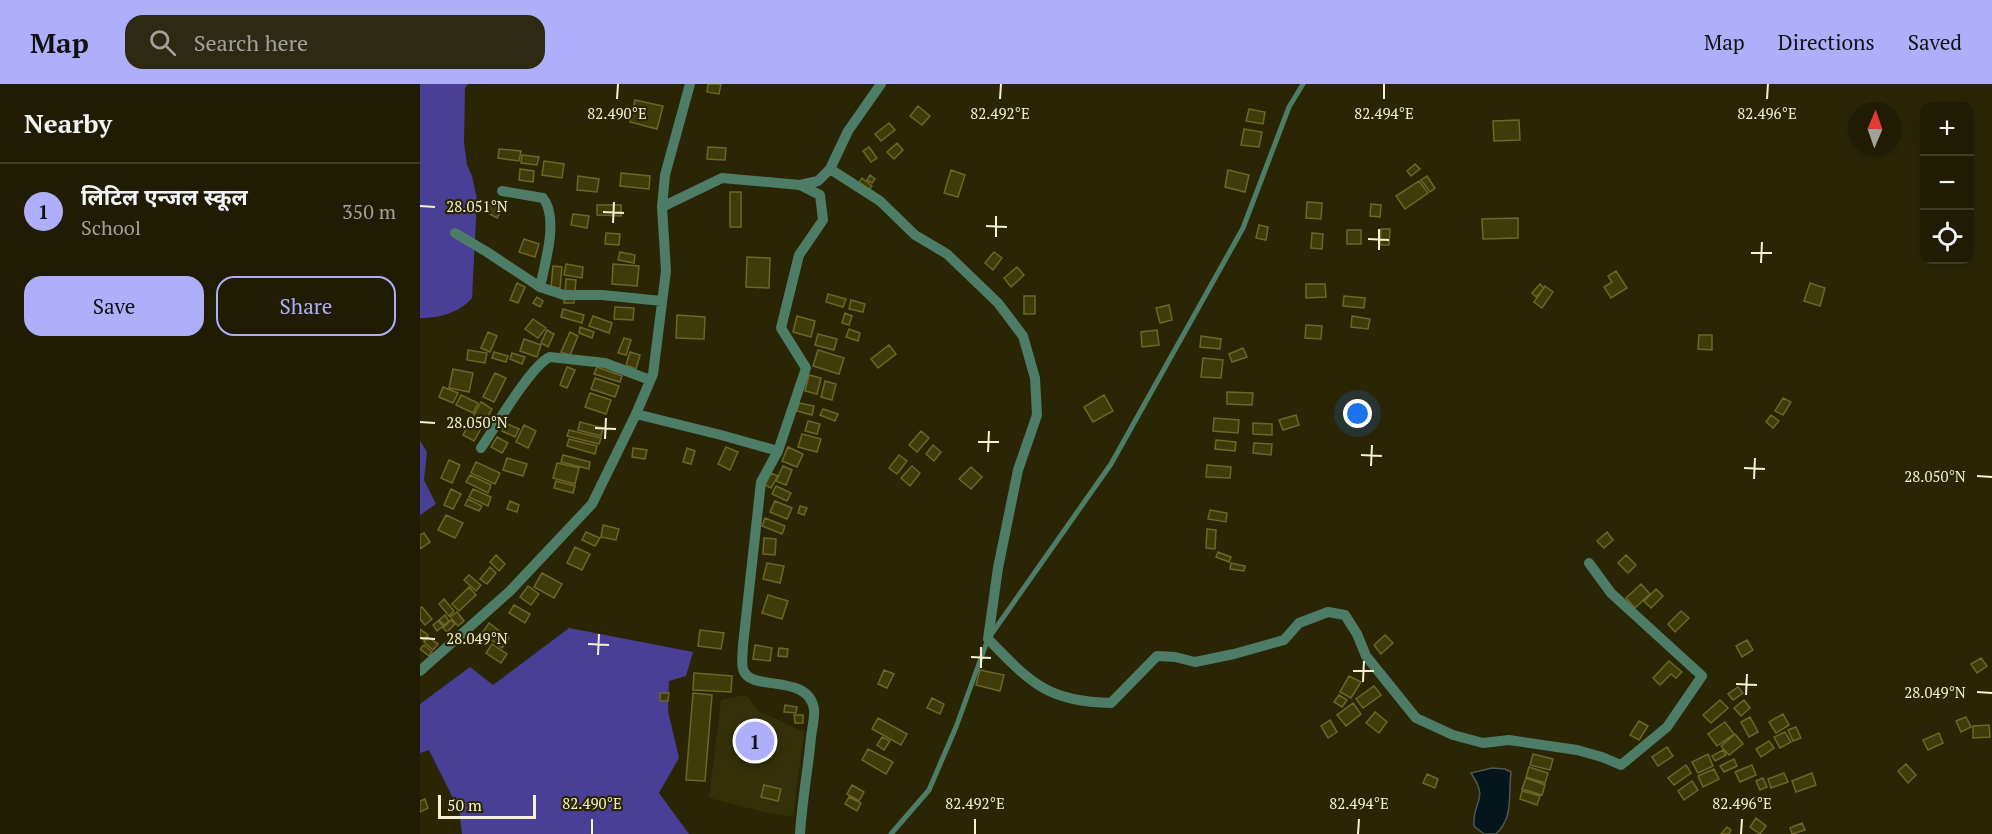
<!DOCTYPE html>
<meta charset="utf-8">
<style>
:root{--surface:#201c04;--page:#2d2913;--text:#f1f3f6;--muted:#a2a19a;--line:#3d3a26;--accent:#aeaefa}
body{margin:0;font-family:"PT Serif","Noto Sans Devanagari",serif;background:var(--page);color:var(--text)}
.controls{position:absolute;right:18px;top:18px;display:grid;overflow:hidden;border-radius:12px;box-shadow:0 3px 15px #0003}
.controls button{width:54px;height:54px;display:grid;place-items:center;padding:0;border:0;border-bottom:2px solid var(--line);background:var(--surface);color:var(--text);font:30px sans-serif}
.compass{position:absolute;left:1428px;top:18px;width:54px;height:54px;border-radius:50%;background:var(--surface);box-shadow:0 3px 15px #0003;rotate:2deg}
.scale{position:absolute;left:18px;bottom:15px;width:98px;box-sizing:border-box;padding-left:6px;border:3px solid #f3f1d1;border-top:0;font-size:16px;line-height:21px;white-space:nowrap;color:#f3f1d1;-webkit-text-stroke:4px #2a2605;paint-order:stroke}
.you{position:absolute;left:938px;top:330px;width:21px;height:21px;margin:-15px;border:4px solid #fff;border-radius:50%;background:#1a73e8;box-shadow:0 0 0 9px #1a73e833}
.badge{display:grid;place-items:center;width:39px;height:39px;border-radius:50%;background:var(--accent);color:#111;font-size:20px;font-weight:700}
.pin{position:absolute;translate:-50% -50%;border:3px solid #fff;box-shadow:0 2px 6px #0006}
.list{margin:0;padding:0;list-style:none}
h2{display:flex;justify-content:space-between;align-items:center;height:78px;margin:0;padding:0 24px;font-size:26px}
h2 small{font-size:20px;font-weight:400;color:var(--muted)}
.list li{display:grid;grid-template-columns:39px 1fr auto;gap:18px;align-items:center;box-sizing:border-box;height:96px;padding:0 24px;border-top:2px solid var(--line)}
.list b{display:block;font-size:22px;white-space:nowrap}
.list p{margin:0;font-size:20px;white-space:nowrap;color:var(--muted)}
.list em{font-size:20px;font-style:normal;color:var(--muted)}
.actions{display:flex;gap:12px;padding:18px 24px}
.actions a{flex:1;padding:14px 0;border:2px solid var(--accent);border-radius:18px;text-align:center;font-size:21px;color:var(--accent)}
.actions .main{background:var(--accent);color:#111}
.icon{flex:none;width:33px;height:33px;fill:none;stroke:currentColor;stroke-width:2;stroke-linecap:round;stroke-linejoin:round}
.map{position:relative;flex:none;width:1572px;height:750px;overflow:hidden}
header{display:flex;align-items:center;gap:36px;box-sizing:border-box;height:84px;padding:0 30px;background:var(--accent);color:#111}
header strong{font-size:28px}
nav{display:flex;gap:33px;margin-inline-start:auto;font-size:21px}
.search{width:420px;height:54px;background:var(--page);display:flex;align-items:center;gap:15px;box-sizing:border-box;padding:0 21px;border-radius:18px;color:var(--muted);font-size:22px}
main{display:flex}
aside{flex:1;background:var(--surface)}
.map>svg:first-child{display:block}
.built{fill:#343009}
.forest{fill:#493f97}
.water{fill:#04151b;stroke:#4c5752;stroke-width:1.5}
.building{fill:#403c0a;stroke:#6c6628;stroke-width:1.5}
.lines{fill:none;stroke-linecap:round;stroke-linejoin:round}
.lane{stroke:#4d7c67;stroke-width:5}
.street{stroke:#4d7c67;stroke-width:10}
.ticks{fill:none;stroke:#f3f1d1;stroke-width:2}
.ticks-label{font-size:15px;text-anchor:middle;fill:#f3f1d1;stroke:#2a2605;stroke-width:4.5;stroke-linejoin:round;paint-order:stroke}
</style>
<header>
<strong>Map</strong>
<div class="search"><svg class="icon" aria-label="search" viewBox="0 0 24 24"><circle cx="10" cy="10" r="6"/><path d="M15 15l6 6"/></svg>Search here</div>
<nav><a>Map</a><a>Directions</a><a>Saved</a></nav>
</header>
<main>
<aside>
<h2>Nearby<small></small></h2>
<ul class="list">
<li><span class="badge">1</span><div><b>लिटिल एन्जल स्कूल</b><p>School</p></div><em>350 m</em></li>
</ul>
<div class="actions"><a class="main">Save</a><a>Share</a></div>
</aside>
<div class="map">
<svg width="1572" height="750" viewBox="0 0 1572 750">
<rect width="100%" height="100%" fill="#2a2605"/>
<!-- built -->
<path class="built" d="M326 611 339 627 384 648 373 733 344 728 289 714 301 616Z"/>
<!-- forest -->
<path class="forest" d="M0 0H48L45 4 44 58 47 81 52 92 57 115 52 214C39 229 19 234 0 234Z
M0 357 7 368 4 396 16 420 0 431Z
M149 544 273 568 266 592 249 597 248 627 259 674 239 709 269 750H42L39 726 9 666 0 669V620L50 583 73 601Z"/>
<!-- water -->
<path class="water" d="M1072 684 1085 685 1091 688C1088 711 1094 733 1076 750H1064L1054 742C1052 716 1070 717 1051 689Z"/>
<!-- building -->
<path class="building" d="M288 0H301L299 10 287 8Z
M215 16 243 22 237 45 210 38Z
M498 22 510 32 502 41 490 32Z
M829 25 845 28 843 40 826 37Z
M1099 36 1100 56 1074 57 1073 37Z
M469 39 475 46 461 57 455 50Z
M824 45 842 48 839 63 821 61Z
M477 59 483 66 474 75 467 68Z
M288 63 306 64 305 76 287 75Z
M449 63 457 74 451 78 443 67Z
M79 65 101 67 99 77 78 74Z
M102 71 119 73 117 81 101 79Z
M124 77 144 80 142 94 122 91Z
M995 80 1000 85 991 92 987 87Z
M100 85 114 87 113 98 99 96Z
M531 86 545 91 538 113 524 109Z
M808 86 829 91 825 108 805 103Z
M201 89 230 92 229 105 200 102Z
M450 91 455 95 452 99 447 96Z
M158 92 179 95 177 108 157 106Z
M1007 92 1015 104 1010 108 1001 96Z
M442 94 452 102 448 107 438 100Z
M999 97 1008 109 985 125 976 112Z
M310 108H321V143H310Z
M72 117 84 123 77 134 66 128Z
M887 118 902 119 901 135 886 134Z
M951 120 961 121 960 133 950 132Z
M177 121H201V132L177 131Z
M153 130 169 132 167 144 151 141Z
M1098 134V154L1063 155 1062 135Z
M839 141 848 143 846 156 836 154Z
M961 145H970L969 161H960Z
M927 146H941V160H927Z
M186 149 200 150 199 161 185 160Z
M892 149 903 150 902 165 891 164Z
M104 155 119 160 115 173 99 168Z
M200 168 215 171 214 179 198 176Z
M574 168 582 174 573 186 565 179Z
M327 173 350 174 349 204 326 203Z
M146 180 163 183 162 194 144 191Z
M193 180 219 182 217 202 192 200Z
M133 182 142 183 140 204 131 203Z
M597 183 604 191 591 203 584 194Z
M1196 187 1207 204 1191 214 1184 203 1192 198 1188 192Z
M146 195 156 196 154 219H144Z
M97 199 105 203 98 219 90 216Z
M1390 199 1405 204 1400 222 1384 217Z
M886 200H905L906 213 886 214Z
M1120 200 1124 204 1116 213 1112 209Z
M1125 202 1133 208 1122 224 1114 218Z
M408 210 426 215 423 223 406 218Z
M604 212H615V230H604Z
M924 212 945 214 944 224 923 222Z
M117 213 123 217 120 223 113 219Z
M431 216 445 220 443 228 429 225Z
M749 221 752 236 740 239 736 224Z
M195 223 214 224 213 236 194 235Z
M143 225 164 231 162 239 141 233Z
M425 229 432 232 429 241 422 239Z
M257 231 285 233 284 255 256 254Z
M173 232 192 239 189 249 169 242Z
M377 232 395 237 391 253 373 248Z
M932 232 950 235 948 245 931 243Z
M113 235 126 244 118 254 105 245Z
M886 241 902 242 901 255 885 254Z
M160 243 174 248 172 254 159 249Z
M429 245 440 249 438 257 426 253Z
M127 246 134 250 128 263 121 259Z
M737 246 739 261 722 263 721 248Z
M68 248 77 252 70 268 61 264Z
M150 248 158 252 150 271 141 268Z
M398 250 417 255 414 266 395 261Z
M1279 251H1292V266L1278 265Z
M781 252 801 255 800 265 780 263Z
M204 254 211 256 206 271 198 269Z
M104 255 121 261 117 273 100 267Z
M469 261 476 270 458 284 451 275Z
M823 264 827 273 812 278 809 270Z
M48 266 67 269 65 279 47 276Z
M398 266 424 274 419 290 393 282Z
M74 268 88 272 86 278 72 274Z
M210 268 220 271 216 285 206 281Z
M92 269 105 273 102 280 90 275Z
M783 274 803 276 801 294 781 293Z
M147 283 155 286 147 304 140 301Z
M177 283 202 292 200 298 174 290Z
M33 285 53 289 49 308 29 304Z
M75 289 86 294 74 318 63 313Z
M389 291 401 294 397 310 385 307Z
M175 294 199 302 195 313 171 305Z
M405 297 416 300 412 316 401 313Z
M23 303 38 309 33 319 19 313Z
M807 308 833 309 832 321 807 320Z
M170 309 191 316 186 330 165 323Z
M41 311 58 319 53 329 36 321Z
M684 311 693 327 673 338 664 323Z
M1363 314 1371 318 1363 331 1355 327Z
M61 318 72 325 54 357 43 351Z
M379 319 394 322 392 331 377 327Z
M403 325 418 330 415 337 400 331Z
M876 331 879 341 863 346 859 336Z
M1351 331 1359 337 1353 344 1346 338Z
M794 334 819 336 818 349 793 347Z
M388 337 400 340 397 350 385 347Z
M160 338 183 344 181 352 158 346Z
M85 339 99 345 95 353 82 347Z
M833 339 852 340V351L833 350Z
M104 341 116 347 108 364 96 358Z
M149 346 181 354 179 360 147 352Z
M501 347 509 354 497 368 489 361Z
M382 350 401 355 397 368 378 363Z
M77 353 88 359 82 369 71 363Z
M149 355 177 362 175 370 147 362Z
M796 356 816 358 815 367 795 365Z
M834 359 852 360 851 371 833 369Z
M513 361 521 368 514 377 506 370Z
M306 363 318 368 310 386 298 380Z
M368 363 383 370 377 383 362 377Z
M213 364 227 366 225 375 212 373Z
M267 364 275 367 271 380 263 378Z
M143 371 170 378 169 385 141 378Z
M479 371 487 377 477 390 469 384Z
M87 374 107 380 103 392 83 386Z
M29 376 40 381 32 399 21 394Z
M56 378 80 389 75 400 51 389Z
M137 379 159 384 155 400 133 394Z
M787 381 811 383 810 394 786 393Z
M363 382 372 386 366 401 356 397Z
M492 382 500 389 490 402 481 394Z
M551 383 562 393 551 405 539 395Z
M351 389 358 392 351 404 345 401Z
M50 391 71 401 68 409 46 398Z
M136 397 155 402 153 409 134 404Z
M356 402 371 409 367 417 352 410Z
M31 405 41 410 33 425 24 421Z
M53 405 71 413 68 422 49 413Z
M48 415 62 422 59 427 45 421Z
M90 417 99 421 97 428 87 425Z
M355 417 372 424 367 435 350 428Z
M380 422 387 424 384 431 378 429Z
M790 426 807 429 806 438 788 435Z
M26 431 43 439 35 454 18 446Z
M345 434 365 442 362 450 342 442Z
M183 441 199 445 196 456 181 453Z
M787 445 796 446 795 465 786 464Z
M166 448 180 454 175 462 162 456Z
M1187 448 1193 456 1184 464 1177 457Z
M4 449 10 458 0 465V451Z
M344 454 356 455 355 471 343 470Z
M155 463 170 470 162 486 147 479Z
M798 468 811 473 809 478 796 473Z
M76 471 85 480 79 487 70 478Z
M1206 471 1216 481 1208 489 1198 479Z
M347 479 364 482 360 499 343 495Z
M811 479 825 482 824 487 810 485Z
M70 483 76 489 67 500 60 495Z
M122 489 142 500 134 514 114 503Z
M49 491 61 501 56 507 44 496Z
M1221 500 1230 510 1215 524 1206 514Z
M108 502 119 510 111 521 100 513Z
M49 503 56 511 39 527 32 520Z
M1236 505 1243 512 1231 524 1224 517Z
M348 511 368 517 362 535 342 529Z
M24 515 34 527 29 532 19 520Z
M94 521 110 530 105 539 89 529Z
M2 523 12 535 5 541 0 535V524Z
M1261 527 1269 534 1255 548 1248 540Z
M37 528 44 537 38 542 30 533Z
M25 531 29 537 24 541 19 536Z
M31 536 35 540 27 548 23 544Z
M18 537 23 542 17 547 13 541Z
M69 539 89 554 82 564 62 549Z
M0 545 8 551 4 556 0 554Z
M280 546 304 549 301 565 278 562Z
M965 551 973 559 961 570 954 561Z
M8 553 18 560 13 566 4 558Z
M1327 556 1333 566 1322 573 1316 562Z
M72 560 87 570 81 579 66 569Z
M4 561 12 568 9 572 0 565Z
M335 561 352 564 350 577 333 575Z
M359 564 368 565 367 573 358 572Z
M1561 574 1567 582 1557 589 1551 580Z
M1249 577 1262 588 1256 594 1251 590 1240 601 1233 594Z
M464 586 474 590 467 604 458 600Z
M560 586 584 591 580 607 556 601Z
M274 589 312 592 311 608 273 606Z
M929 592 941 598 931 614 920 608Z
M954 602 961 611 943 624 936 615Z
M1318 603 1323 609 1313 616 1308 610Z
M240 609H249L248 617H240Z
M273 609 292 611 285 697 266 696Z
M919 611 927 616 922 623 914 618Z
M512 614 524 620 520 630 507 624Z
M1300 616 1308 624 1291 639 1283 631Z
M1324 616 1330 624 1321 632 1314 624Z
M933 619 941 630 926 642 917 631Z
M365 621 377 623 376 629 364 628Z
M955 628 967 638 959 649 946 639Z
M1363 630 1369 641 1356 649 1349 638Z
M374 631H383V639H375Z
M1330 633 1338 648 1329 653 1321 638Z
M1546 633 1551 643 1541 648 1536 637Z
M458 634 487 650 481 661 452 645Z
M910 636 917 648 908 654 901 642Z
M1219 637 1228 642 1219 656 1210 651Z
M1305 638 1314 650 1297 662 1288 650Z
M1569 641 1570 653 1553 654V642Z
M1376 643 1381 654 1373 657 1368 646Z
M1365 648 1371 658 1360 664 1354 653Z
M1519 649 1523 659 1508 666 1503 656Z
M1315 650 1323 660 1309 671 1301 662Z
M462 653 470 657 464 666 457 661Z
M1349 657 1354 664 1341 673 1336 665Z
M1247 663 1253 672 1238 682 1232 673Z
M448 665 473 678 466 690 442 676Z
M1303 666 1306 671 1295 677 1292 672Z
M1113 670 1133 675 1130 686 1110 681Z
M1288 670 1293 682 1278 689 1272 678Z
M1314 675 1317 682 1304 688 1300 682Z
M1486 680 1496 691 1488 699 1478 687Z
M1266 681 1271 689 1254 701 1248 694Z
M1332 681 1336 691 1320 698 1315 688Z
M1109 683 1128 689 1125 699 1106 693Z
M1294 685 1299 695 1283 703 1278 692Z
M1364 689 1368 698 1351 704 1348 695Z
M1392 689 1396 701 1376 708 1372 697Z
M1007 690 1018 695 1015 704 1003 699Z
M1106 694 1125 701 1122 711 1102 705Z
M1343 694 1347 703 1340 706 1336 697Z
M1272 697 1278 706 1264 716 1258 707Z
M344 701 361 705 358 717 341 713Z
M432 701 444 708 439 717 427 710Z
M1102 707 1120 712 1117 721 1100 715Z
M429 713 441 719 437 727 425 720Z
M5 715 8 724 0 728V717Z
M1336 734 1346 742 1340 750 1330 743Z
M1382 739 1385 746 1372 750 1370 744Z
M1307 743 1311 746 1309 750H1301Z"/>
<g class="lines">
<!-- lane -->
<path class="lane" d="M471 750 509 706 536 643 568 555 691 380 823 144 869 23 883 0"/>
<!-- street -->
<path class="street" d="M410 85 460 117 495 151 527 170 578 219 603 252 615 294 617 331 598 386 578 484 568 555C610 598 627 618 691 619L737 572 755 573 775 578 814 570 864 556 879 539 908 528 925 531 937 550 946 572 996 634 1033 651 1063 659 1089 656 1157 666 1182 673 1201 681 1247 643 1282 592 1191 509 1169 479
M82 107 123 114C139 134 125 179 120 203
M242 123 302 94 380 101 398 97 410 85 428 47 461 0
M35 149 67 168 120 203 144 211H182L242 217
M216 330 301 351 358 367
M61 364C74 345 112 280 130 273L185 279 230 296
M0 587 90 507 172 420 216 330 233 290 246 187 242 123 245 91 270 0
M380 750C382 717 388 686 391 653 392 645 395 633 394 625 388 588 329 609 323 585 321 578 323 568 323 561L341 398 358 367 386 284 361 244 379 171 403 136 400 111 380 101"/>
</g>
<!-- ticks -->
<path class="ticks" d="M197 15 198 0M580 15 581 0M964 15V0M1347 15 1348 0M0 122 15 123M183 128 204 129M193 139 194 118M566 142 587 143M576 153V132M948 155 969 156M959 166V145M1331 169H1352M1341 179 1342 158M0 338 15 339M175 344 196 345M185 355 186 334M558 358H579M568 368 569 347M941 371 962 372M951 382 952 361M1324 384 1345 385M1557 392 1572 393M1334 395 1335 374M0 554 15 555M168 560 189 561M178 571 179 550M551 573 571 574M561 584V563M933 587H954M943 598 944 577M1316 600 1337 601M1557 608 1572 609M1326 611 1327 590M172 750V735M555 750V735M938 750 939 735M1321 750 1322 735"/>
<g class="ticks-label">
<text x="197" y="35">82.490°E</text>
<text x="580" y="35">82.492°E</text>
<text x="964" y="35">82.494°E</text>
<text x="1347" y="35">82.496°E</text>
<text x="57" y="128">28.051°N</text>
<text x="57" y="344">28.050°N</text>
<text x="1515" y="398">28.050°N</text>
<text x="57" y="560">28.049°N</text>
<text x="1515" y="614">28.049°N</text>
<text x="172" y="725">82.490°E</text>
<text x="555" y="725">82.492°E</text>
<text x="939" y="725">82.494°E</text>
<text x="1322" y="725">82.496°E</text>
</g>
</svg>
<div class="controls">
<button>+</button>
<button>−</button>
<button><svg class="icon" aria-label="locate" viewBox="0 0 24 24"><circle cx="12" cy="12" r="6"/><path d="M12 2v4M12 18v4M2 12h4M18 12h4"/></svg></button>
</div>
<svg class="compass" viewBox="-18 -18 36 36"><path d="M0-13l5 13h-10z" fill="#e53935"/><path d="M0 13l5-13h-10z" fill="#a2a19a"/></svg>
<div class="scale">50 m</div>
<div class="you"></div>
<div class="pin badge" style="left:335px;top:657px">1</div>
</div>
</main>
